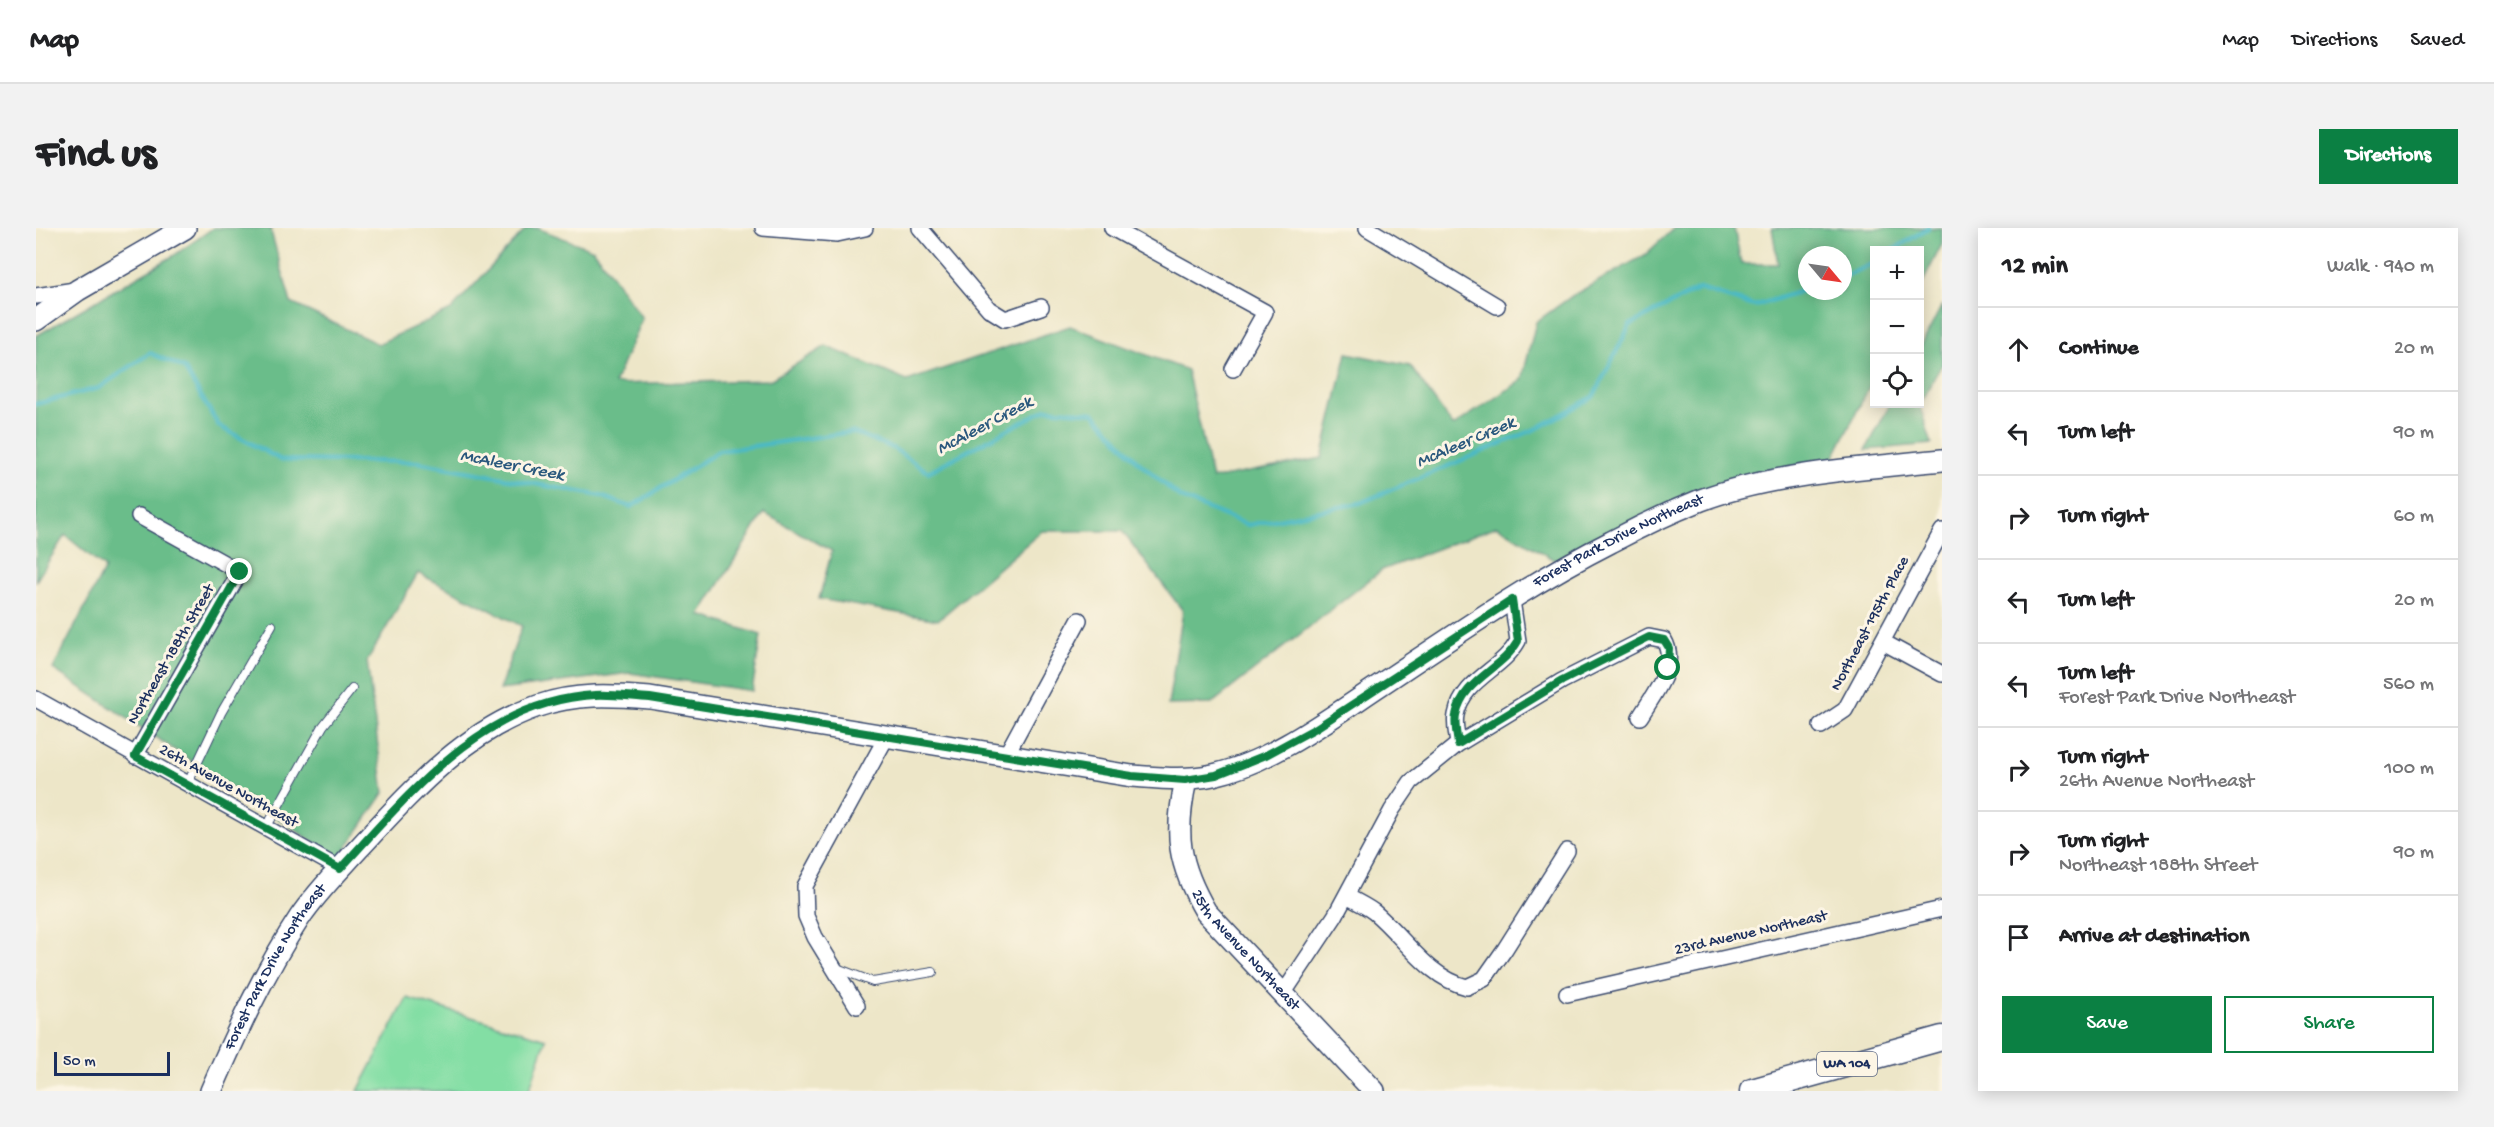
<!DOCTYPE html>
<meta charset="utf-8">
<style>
:root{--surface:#fff;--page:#f2f2f2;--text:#202124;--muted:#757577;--line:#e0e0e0;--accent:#0b8043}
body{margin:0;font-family:"Gochi Hand",sans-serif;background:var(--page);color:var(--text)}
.controls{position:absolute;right:18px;top:18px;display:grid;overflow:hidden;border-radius:0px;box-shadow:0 3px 15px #0003}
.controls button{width:54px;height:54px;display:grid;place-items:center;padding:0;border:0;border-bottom:2px solid var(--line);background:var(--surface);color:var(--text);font:30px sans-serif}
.compass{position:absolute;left:1762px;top:18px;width:54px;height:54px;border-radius:50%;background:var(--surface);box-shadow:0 3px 15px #0003;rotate:119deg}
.scale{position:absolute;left:18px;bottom:15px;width:116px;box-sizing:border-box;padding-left:6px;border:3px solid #1b2f5e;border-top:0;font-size:16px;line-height:21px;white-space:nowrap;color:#1b2f5e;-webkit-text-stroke:4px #fcf5e5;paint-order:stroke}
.stop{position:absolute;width:18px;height:18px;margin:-14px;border:4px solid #0b8043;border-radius:50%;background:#fff}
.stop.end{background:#0b8043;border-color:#fff;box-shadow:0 2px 6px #0008}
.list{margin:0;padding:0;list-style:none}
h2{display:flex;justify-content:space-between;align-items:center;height:78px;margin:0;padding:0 24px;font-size:26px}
h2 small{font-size:20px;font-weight:400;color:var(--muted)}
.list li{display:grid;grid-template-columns:39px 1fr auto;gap:18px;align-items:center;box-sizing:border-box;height:84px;padding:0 24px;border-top:2px solid var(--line)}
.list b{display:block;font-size:22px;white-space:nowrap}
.list p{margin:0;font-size:20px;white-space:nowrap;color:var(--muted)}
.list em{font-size:20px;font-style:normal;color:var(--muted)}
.actions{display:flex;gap:12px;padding:18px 24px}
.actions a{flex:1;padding:14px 0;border:2px solid var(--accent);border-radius:0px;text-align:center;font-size:21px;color:var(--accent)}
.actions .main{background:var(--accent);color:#fff}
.icon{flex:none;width:33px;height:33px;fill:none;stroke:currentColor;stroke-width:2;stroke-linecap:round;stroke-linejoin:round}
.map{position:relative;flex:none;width:1906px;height:863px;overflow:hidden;border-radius:0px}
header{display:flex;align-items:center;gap:36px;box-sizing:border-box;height:84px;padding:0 30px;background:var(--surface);border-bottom:2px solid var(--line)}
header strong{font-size:28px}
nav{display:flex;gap:33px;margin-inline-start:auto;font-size:21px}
.intro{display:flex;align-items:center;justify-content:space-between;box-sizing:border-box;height:144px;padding:0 36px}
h1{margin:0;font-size:42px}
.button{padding:15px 27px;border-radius:0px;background:var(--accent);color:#fff;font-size:21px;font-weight:700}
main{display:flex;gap:36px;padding:0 36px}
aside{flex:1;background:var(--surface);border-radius:0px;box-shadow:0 3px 15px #0003}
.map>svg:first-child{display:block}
.green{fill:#83dea4;stroke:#4f8681;stroke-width:1.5}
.forest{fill:#6abd8a;stroke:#427674;stroke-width:1.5;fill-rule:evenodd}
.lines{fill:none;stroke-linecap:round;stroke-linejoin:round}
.stream{stroke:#4cb9c5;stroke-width:4.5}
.lane-casing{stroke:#3a4a6e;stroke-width:10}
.street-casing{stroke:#3a4a6e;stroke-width:18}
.secondary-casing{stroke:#3a4a6e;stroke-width:24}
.primary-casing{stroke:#3a4a6e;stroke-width:27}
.lane{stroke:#fff;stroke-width:8}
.street{stroke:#fff;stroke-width:15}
.secondary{stroke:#fff;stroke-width:21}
.primary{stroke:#fff;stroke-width:24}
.route{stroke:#0b8043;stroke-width:8}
.labels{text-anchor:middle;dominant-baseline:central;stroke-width:6;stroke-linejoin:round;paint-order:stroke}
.shield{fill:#fcf5e5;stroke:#5e6a86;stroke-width:1.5}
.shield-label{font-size:15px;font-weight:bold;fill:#1b2f5e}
.street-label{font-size:16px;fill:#1b2f5e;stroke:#fcf5e5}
.water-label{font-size:18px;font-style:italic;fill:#2a587d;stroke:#fcf5e5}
</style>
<header>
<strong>Map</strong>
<nav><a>Map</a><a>Directions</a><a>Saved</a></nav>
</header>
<div class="intro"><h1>Find us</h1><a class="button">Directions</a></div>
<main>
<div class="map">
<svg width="1906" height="863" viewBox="0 0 1906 863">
<rect width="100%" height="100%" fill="#fcf5e5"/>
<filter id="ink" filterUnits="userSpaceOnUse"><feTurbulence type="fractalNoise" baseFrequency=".0167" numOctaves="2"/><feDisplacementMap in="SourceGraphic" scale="12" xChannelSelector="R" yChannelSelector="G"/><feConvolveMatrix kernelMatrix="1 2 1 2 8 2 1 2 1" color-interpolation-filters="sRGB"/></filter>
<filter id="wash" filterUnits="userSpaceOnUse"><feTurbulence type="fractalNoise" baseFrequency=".008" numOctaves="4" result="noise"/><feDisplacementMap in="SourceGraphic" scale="24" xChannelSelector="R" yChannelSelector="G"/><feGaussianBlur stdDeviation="1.35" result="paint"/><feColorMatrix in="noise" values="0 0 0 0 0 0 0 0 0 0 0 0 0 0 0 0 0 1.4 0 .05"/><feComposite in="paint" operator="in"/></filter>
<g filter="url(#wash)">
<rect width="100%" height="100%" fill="#ede6c8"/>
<!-- green -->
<path class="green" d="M371 770 510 811 493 863H322Z"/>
<!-- forest -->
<path class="forest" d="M177 0H234L255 75 342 116 415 82 491 0H501L558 22 606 90 578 156 734 152 790 118 871 153 1034 98 1151 142 1176 251 1286 230 1311 125 1374 138 1417 198 1486 152 1500 94 1536 68 1609 27 1638 0H1698L1705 36H1742L1736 0H1906V16L1884 60V22H1838V149L1797 231 1714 246 1518 332 1461 298 1346 342 1175 476 1132 477 1147 383 1086 303H1006L902 392 783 371 796 323 728 285 664 387 725 407 716 463 594 445 463 462 486 398 382 345 331 433 348 565 303 631 17 441 69 340 29 307 0 353V108L137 28ZM1771 27H1807V63H1771Z
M1906 77V136L1884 175V120Z
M1854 176H1883L1896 216 1830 222Z"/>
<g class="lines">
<!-- stream -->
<path class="stream" d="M1857 22 1892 0
M1807 49 1838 35
M0 176 63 160 114 125 148 140 183 198 245 232 381 234 565 268 595 279 683 223 816 204 857 220 892 244 1010 181 1058 185 1101 233 1145 270 1212 297 1324 275 1500 201 1557 169 1594 97 1663 61 1719 78 1771 61"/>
</g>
</g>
<g filter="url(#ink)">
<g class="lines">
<defs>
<path id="lane" d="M151 557 185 485 236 397
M230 600 287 498 316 461
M798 739 837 754 897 744"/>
<path id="street" d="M727 0 801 6 829 0
M884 0 953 81 969 91 1005 79
M1076 0 1229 84 1197 141
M1331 0 1461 78
M0 68 39 62
M1847 414 1906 446
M0 471 304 641
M1785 498 1809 482 1906 303
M1422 516C1421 507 1418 496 1420 487 1427 451 1466 442 1482 413L1476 372
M970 527 1043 392
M99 528 204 344 103 288
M1310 668C1320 673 1330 678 1338 684 1368 709 1392 750 1431 759L1448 751 1469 721 1531 623
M1247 766 1299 688 1356 582 1375 554 1422 516 1526 453 1613 409 1628 412C1643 437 1617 467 1604 489
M1531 766 1906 681
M821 778 779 709 770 688 769 658 851 508"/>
<g id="secondary">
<path d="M0 92 42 62 149 0"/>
<path id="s1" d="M1150 552C1138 606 1142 636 1170 684L1338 863"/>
<path id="s2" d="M175 863C201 803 228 744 264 689 280 665 303 642 323 620 375 564 427 504 502 478 539 465 576 467 614 470L1096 548C1124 550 1149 553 1177 547 1236 534 1294 490 1344 457 1419 407 1494 355 1575 314 1603 299 1635 284 1665 272 1737 245 1830 240 1906 232"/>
</g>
<path id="primary" d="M1716 863 1906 810"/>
</defs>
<!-- lane casing -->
<use href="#lane" class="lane-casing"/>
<!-- street casing -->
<use href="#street" class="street-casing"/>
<!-- secondary casing -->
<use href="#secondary" class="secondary-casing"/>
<!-- primary casing -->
<use href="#primary" class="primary-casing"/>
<!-- lane -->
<use href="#lane" class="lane"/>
<!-- street -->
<use href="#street" class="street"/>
<!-- secondary -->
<use href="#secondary" class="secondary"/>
<!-- primary -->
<use href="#primary" class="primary"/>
</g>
</g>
<g class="lines" filter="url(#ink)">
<!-- route -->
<path class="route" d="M204 344 99 528 304 641C374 565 447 473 559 467 577 466 596 469 614 470L1096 548 1149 552 1180 547 1230 527 1280 500 1476 372 1482 413C1466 442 1427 451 1420 487 1418 496 1421 507 1422 516L1526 453 1613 409 1628 412 1633 420 1632 440"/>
</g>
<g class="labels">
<!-- shield labels -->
<rect class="shield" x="1781" y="824" width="60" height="24" rx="4.5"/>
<g class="shield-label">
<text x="1811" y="836">WA 104</text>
</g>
<!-- street labels -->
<g class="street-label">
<text stroke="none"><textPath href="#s2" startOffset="1670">Forest Park Drive Northeast</textPath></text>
<text transform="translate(1835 396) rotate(-62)">Northeast 195th Place</text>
<text transform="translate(136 427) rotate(-60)">Northeast 188th Street</text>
<text transform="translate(192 559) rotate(29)">26th Avenue Northeast</text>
<text transform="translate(1715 706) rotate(-13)">23rd Avenue Northeast</text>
<text stroke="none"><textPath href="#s1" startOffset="192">25th Avenue Northeast</textPath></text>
<text stroke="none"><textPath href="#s2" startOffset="140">Forest Park Drive Northeast</textPath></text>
</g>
<!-- water labels -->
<g class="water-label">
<text transform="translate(949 198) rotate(-28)">McAleer Creek</text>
<text transform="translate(1430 215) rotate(-23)">McAleer Creek</text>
<text transform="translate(476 238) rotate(11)">McAleer Creek</text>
</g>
</g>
</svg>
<div class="controls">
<button>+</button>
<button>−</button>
<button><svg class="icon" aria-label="locate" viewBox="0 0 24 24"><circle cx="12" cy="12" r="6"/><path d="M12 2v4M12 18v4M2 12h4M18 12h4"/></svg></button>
</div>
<svg class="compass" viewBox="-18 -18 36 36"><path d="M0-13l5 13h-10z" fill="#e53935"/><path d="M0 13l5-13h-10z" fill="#757577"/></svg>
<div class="scale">50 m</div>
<div class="stop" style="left:1632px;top:440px"></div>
<div class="stop end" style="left:204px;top:344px"></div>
</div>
<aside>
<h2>12 min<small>Walk · 940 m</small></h2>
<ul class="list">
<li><svg class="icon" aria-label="ahead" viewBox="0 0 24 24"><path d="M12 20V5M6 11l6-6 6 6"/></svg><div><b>Continue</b></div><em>20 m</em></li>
<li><svg class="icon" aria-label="left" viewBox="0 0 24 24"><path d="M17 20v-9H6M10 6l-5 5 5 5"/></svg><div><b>Turn left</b></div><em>90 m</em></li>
<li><svg class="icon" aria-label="right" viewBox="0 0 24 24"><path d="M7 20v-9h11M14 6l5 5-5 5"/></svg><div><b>Turn right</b></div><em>60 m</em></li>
<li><svg class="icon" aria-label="left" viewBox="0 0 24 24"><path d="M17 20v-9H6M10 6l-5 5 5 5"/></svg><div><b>Turn left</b></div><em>20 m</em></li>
<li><svg class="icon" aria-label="left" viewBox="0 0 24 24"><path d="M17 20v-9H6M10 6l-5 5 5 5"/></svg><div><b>Turn left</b><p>Forest Park Drive Northeast</p></div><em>560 m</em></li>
<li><svg class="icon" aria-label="right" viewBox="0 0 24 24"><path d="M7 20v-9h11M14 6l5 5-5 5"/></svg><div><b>Turn right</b><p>26th Avenue Northeast</p></div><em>100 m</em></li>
<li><svg class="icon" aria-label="right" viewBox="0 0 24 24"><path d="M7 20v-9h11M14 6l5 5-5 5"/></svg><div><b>Turn right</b><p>Northeast 188th Street</p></div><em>90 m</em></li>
<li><svg class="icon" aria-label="arrive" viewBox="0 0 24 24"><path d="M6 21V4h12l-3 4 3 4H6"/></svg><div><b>Arrive at destination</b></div></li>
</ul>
<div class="actions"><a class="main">Save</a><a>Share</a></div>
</aside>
</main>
